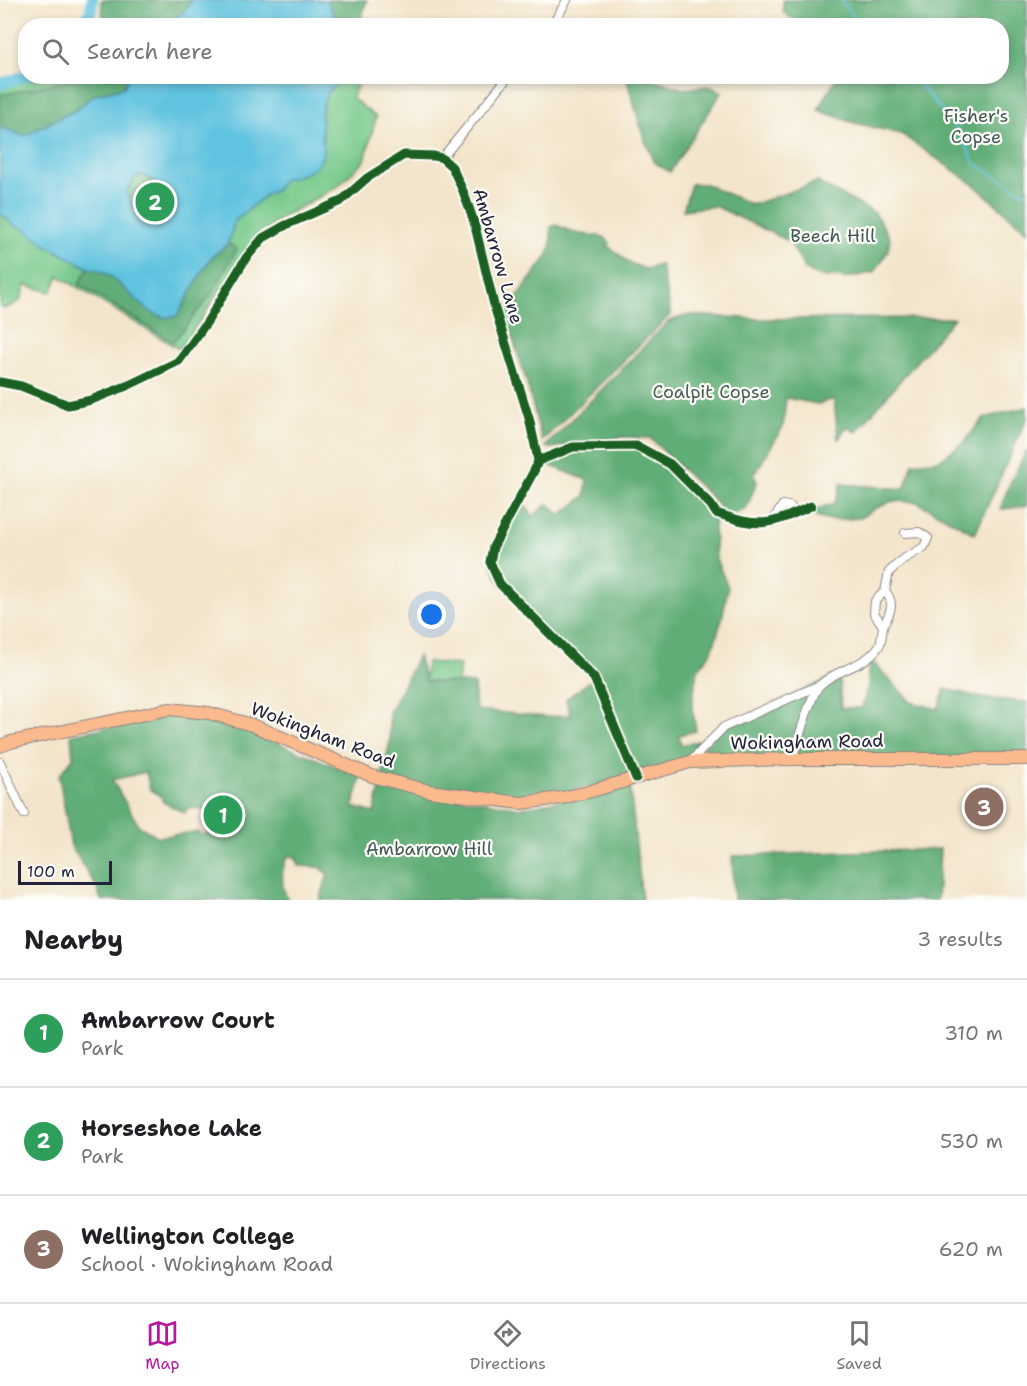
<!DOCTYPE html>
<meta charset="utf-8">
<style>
:root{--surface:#fff;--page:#f2f2f2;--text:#202124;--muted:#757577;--line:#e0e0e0;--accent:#b5179e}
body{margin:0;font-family:"Shantell Sans",sans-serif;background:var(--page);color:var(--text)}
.scale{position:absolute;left:18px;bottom:15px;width:94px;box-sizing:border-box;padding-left:6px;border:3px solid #22223b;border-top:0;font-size:16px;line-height:21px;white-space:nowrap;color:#22223b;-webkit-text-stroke:4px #fdfcf7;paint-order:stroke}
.you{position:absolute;left:432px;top:615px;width:21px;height:21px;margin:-15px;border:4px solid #fff;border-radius:50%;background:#1a73e8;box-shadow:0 0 0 9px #1a73e833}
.badge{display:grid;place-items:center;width:39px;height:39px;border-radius:50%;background:var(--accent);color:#fff;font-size:20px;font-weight:700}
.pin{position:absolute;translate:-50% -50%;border:3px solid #fff;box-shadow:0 2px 6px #0006}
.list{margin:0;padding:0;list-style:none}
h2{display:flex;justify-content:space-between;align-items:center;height:78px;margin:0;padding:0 24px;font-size:26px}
h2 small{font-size:20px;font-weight:400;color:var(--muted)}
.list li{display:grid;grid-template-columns:39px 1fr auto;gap:18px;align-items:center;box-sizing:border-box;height:108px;padding:0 24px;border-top:2px solid var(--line)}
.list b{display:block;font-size:22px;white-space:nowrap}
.list p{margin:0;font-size:20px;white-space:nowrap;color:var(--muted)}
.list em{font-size:20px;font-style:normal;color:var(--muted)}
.icon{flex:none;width:33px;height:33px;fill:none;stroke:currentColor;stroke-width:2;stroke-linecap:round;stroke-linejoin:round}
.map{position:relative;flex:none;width:1027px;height:900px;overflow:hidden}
.search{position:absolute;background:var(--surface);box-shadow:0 3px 9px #0003;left:18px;right:18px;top:18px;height:66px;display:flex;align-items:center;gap:15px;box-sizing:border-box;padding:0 21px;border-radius:24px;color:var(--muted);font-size:22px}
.sheet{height:402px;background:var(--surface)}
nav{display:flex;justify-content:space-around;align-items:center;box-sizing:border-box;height:84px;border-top:2px solid var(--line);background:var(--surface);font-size:16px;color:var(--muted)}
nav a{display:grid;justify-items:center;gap:3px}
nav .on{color:var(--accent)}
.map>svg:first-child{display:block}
.green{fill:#77c98b;stroke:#4c7663;stroke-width:1.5}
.forest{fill:#61ad77;stroke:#426859;stroke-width:1.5;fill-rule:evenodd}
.water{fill:#61c3df;stroke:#42728d;stroke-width:1.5;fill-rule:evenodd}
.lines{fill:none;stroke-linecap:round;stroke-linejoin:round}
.stream{stroke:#61c3df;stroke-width:2}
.river{stroke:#61c3df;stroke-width:12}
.minor-casing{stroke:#8a8483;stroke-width:10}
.tertiary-casing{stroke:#8a8483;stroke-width:11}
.primary-casing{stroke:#8a8483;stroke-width:14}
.minor{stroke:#fff;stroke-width:8}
.tertiary{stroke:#fff;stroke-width:9}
.primary{stroke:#fbba8d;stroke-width:12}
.cycleway-casing{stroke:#fdfcf7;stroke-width:13}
.cycleway{stroke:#1b5e20;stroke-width:9}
.labels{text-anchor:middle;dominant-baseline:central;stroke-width:4.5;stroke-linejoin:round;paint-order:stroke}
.park-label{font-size:18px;fill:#405c57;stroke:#fdfcf7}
.street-label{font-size:18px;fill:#22223b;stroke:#fdfcf7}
</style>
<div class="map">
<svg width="1027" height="900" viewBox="0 0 1027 900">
<rect width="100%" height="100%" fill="#fdfcf7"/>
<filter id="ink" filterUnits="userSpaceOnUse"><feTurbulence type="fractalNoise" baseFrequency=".0167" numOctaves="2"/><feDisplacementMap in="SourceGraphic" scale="12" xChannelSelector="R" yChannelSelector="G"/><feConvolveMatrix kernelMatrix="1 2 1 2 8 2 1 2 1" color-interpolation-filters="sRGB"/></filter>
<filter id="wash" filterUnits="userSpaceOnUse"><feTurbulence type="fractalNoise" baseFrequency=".008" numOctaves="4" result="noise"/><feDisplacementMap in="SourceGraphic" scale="24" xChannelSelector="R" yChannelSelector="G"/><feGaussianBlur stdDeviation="1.35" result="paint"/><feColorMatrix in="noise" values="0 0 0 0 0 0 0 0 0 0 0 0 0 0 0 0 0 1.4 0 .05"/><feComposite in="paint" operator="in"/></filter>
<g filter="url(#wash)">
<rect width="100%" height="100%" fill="#f3e5cb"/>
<!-- green -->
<path class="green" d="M25 74 26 76 361 77 352 98 376 117 365 160 337 187 284 216 259 234 242 256 202 318 179 349 59 276 51 292 25 285 20 301 5 309 0 307V83Z
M427 662 460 665 458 683 425 681Z"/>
<!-- forest -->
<path class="forest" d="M101 0H191L187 9 166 26 102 25 103 17Z
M326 0H367L359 25H339Z
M783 0H1027V231L973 184 901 134 851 122 818 110 837 77 1002 76V26L802 25 783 12Z
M78 77H128L124 87 94 95 76 110 24 136 0 127V95L73 80Z
M626 77H646L683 89 709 86 722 92 670 172 655 163 644 138Z
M817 182 875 213 890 238 888 251 875 272 847 278 817 276 805 269 789 241 715 206 683 210 691 184H706L752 205Z
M556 225 575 233 604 237 610 243 608 246 630 263 645 269 661 265 671 314 542 441 527 383 505 313 546 258 551 247V227Z
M228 243 237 249 210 296 173 342 79 284 88 268H96L177 316 209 260Z
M689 315 761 319 954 318 856 432 846 427 838 440 834 399 818 404 786 398 783 427 754 475 757 482 746 509 734 514 732 526 714 500 650 438 622 437 551 448 545 447 669 321Z
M1027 407V418L975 534 917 502 892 501 870 511 861 518 831 520 808 514 817 509 835 503 841 484 904 489 913 463 939 460 964 442 984 418Z
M637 446 670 464 716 513 714 527 716 559 728 587 722 619 712 651 697 671 692 707 696 731 679 735 681 745 698 741 691 759 724 727 839 674 841 708H862L868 685V657L911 702 938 709 945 689 983 698 1027 702V759L690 762 521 803 381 779 390 742 389 713 418 656 426 681 474 684 476 710 547 717 570 715 566 699 594 678 500 584 490 562 519 498 533 516 548 504 561 515 585 496 587 480 538 461 573 447Z
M1027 450V506L1000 509 1010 483Z
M166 717 204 721 246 730 361 777 353 807 374 813 381 784 521 808 630 786 642 900H320L328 874 320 867 298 866 296 857 288 856C280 869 281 887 288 900H101L96 886 71 846 59 776 73 758 71 734ZM146 772 150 790 161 796 163 802 185 813 188 808H197L211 813 223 804 221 796 226 793 231 797 240 800 242 806 238 813 227 816 222 823 223 828 202 835 198 832 158 837 139 826 112 780Z
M940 849 937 900H734L732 856Z"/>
<!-- water -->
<path class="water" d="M191 0H326L339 25H166L187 9Z
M128 77H343C339 83 331 88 327 94 307 131 352 167 284 179L275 191 267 194 235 221 228 243 209 260 177 316C143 327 122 269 88 268L46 245 23 228 16 227 0 213V127L24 136 76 110 94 95 124 87ZM140 175C148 176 170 192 171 202 171 206 169 208 167 211L162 209 161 200 150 191 142 192 137 197V200L149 214 159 216 154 222C142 220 131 203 126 192L135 179Z"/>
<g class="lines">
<!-- stream -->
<path class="stream" d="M841 0 861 26
M912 76 957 128 975 164 1027 194"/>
<!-- river -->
<path class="river" d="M81 26 91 11 92 0
M0 84 26 76"/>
</g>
</g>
<g filter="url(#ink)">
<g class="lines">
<defs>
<path id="minor" d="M552 26 567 0
M442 158 509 76
M538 461 573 447 637 446 670 464 711 505 716 513C761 528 768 526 811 506
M771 523 783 505 791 507 794 514
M885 591 889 572 902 560 924 547 928 538 919 532 905 533
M792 759C797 744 811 693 820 685 837 668 864 668 879 646 883 639 881 631 884 624 891 612 895 602 885 591L875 601 874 613 883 626
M0 762 24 814
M690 762 724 727 820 685"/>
<path id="tertiary" d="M0 382 21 386 68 405 91 400 129 385 179 361 207 322 246 258 263 238 286 225 341 201 367 178 404 155 434 156 442 158 452 167 463 191 474 222 495 309 529 418 536 450 538 461 535 469 493 547 490 562 500 584 594 678 636 778"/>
<path id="primary" d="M0 746 11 742 169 709 209 713 252 725 372 776 429 791 521 803 562 798 588 792 690 762 792 759H1027"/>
</defs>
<!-- minor casing -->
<use href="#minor" class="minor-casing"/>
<!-- tertiary casing -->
<use href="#tertiary" class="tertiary-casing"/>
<!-- primary casing -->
<use href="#primary" class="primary-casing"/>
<!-- minor -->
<use href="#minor" class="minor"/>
<!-- tertiary -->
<use href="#tertiary" class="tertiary"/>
<!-- primary -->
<use href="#primary" class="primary"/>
<defs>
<path id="cycleway" d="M0 382 21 386 68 405 91 400 129 385 179 361 207 322 246 258 263 238 286 225 341 201 367 178 404 155 434 156 442 158 452 167 463 191 474 222 495 309 529 418 536 450 538 461 535 469 493 547 490 562 500 584 594 678 636 778
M538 461 573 447 637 446 670 464 711 505 716 513C761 528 768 526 811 506"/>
</defs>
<!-- cycleway casing -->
<use href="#cycleway" class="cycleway-casing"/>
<!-- cycleway -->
<use href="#cycleway" class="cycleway"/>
</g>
</g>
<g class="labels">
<!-- park labels -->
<g class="park-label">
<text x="976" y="116">Fisher's<tspan x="976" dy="21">Copse</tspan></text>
<text x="833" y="236">Beech Hill</text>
<text x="711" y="392">Coalpit Copse</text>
<text x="429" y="849">Ambarrow Hill</text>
</g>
<!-- street labels -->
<g class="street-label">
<text transform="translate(498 256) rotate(74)">Ambarrow Lane</text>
<text transform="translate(323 735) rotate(21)">Wokingham Road</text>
<text transform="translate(807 742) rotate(-1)">Wokingham Road</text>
</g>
</g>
</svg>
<div class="scale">100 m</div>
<div class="you"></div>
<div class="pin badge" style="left:223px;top:815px;background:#2e9e5b">1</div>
<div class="pin badge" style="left:155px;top:202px;background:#2e9e5b">2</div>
<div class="pin badge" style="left:984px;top:807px;background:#8d6e63">3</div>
<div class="search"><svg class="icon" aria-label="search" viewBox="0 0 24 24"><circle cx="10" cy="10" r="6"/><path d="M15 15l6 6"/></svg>Search here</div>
</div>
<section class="sheet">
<h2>Nearby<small>3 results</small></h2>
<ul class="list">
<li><span class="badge" style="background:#2e9e5b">1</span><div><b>Ambarrow Court</b><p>Park</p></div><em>310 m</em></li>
<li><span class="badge" style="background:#2e9e5b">2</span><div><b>Horseshoe Lake</b><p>Park</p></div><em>530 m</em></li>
<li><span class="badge" style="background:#8d6e63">3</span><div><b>Wellington College</b><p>School · Wokingham Road</p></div><em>620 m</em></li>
</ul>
</section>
<nav>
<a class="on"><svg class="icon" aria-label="map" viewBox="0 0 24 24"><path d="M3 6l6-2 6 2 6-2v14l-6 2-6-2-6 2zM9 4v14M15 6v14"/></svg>Map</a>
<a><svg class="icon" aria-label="directions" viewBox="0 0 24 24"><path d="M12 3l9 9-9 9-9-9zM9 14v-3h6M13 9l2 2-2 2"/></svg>Directions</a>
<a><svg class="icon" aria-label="saved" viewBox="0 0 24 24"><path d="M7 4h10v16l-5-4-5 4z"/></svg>Saved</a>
</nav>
